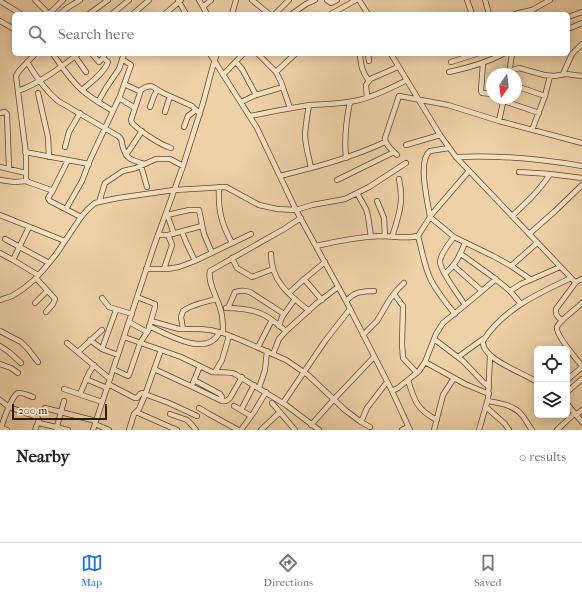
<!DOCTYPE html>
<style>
:root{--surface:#fff;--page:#f2f2f2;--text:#202124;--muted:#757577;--line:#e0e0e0;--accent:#1a73e8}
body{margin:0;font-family:"IM FELL French Canon",serif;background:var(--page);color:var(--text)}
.controls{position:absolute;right:12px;bottom:12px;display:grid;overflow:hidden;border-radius:6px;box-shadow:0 2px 10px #0003}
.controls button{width:36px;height:36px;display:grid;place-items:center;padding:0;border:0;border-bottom:1px solid var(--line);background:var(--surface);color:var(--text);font:20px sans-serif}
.compass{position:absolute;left:486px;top:68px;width:36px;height:36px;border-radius:50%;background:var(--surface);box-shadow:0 2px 10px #0003;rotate:194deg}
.scale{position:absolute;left:12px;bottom:10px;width:95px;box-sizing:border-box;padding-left:4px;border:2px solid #2f1b00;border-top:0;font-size:11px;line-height:14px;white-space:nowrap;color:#2f1b00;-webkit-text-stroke:3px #f5e1c6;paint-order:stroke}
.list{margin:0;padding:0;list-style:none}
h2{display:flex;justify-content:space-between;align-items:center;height:52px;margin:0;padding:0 16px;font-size:17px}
h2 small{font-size:13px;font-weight:400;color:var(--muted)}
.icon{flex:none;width:22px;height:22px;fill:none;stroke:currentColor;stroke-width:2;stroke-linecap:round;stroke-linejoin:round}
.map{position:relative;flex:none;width:582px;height:430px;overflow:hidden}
.search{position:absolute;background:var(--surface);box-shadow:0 2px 10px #0003;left:12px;right:12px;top:12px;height:44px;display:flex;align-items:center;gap:10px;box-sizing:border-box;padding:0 14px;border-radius:6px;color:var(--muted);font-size:15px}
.sheet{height:112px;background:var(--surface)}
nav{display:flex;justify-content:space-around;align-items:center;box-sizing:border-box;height:56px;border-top:1px solid var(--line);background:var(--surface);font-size:11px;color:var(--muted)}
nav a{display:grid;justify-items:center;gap:2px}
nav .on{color:var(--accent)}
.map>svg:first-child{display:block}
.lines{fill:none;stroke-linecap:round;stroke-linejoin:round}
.minor-casing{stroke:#5f482a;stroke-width:6}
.minor{stroke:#f5e1c6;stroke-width:4.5}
</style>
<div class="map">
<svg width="582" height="430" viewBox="0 0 582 430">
<rect width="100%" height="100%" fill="#efd1a7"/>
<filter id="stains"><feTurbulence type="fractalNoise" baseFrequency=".005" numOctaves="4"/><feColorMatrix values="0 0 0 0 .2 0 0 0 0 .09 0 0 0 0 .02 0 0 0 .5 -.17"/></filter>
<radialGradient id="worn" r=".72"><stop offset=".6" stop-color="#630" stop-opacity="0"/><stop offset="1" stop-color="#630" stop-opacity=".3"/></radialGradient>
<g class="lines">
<defs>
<path id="minor" d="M35 0 49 14 63 0
M178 0 186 14
M199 0 207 14
M252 0 269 14
M327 0 331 3 337 0
M359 0 368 14
M467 0 472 14
M485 0 489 14
M0 1 21 14
M203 7 211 0
M60 14 67 8 80 0
M89 14 108 0
M112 14 129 0
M133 14 149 0
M165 14 181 0
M232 14 236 0
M275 14 289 0
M292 14 306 4 315 0
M331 14 356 0
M515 14 532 10 550 0
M568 17 582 12
M0 21 14 29
M568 29 582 23
M35 54 19 71 16 76 26 154V179L28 182 51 190 52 192 48 198 50 201 81 217
M53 54C62 67 71 81 83 91 92 99 103 105 113 111
M92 54 99 62 103 58 105 54
M210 54 257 128 296 210 346 301 392 391 410 430
M258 54 276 72 281 82 290 108
M360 54C361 66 362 72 369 81L366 85 367 97
M368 54 369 61
M391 54 440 135 456 157 574 281 576 282 582 279
M74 55 86 72
M27 62C36 77 45 90 58 101L118 136C121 138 122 140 122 144 126 160 131 160 145 164
M236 62 242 69 256 95
M451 62 476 54
M483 63 481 91 482 93 492 94
M510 71 519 68 544 75 554 76 566 74 582 76
M276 72 295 54
M449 72C468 68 486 63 503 54
M509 74 512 54
M563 74 572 54 582 44
M223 75 243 54
M368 80 398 67
M124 84 139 91 146 87 151 86 153 87 163 93 192 106 200 114
M516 86 545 96
M82 90C90 83 105 72 108 62L103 58
M141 90 131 120 132 123C141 132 159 144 171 148
M18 91C40 83 60 68 78 54
M38 93 48 137 49 157
M119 98 135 108
M504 101 539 113
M98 102 106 88 119 69 124 54
M241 102 256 95 283 87
M309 106C307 115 306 124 305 134 305 145 309 157 311 168
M150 107 154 96 157 90
M165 112 170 96
M0 113 5 112 7 114 9 169
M250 116C270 112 290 108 310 105 326 104 343 104 359 100 376 96 391 88 407 80
M499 121 504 98
M184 127 188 116 196 110
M532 130 545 96 550 76
M406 145 440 135
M65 147 69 132 80 113
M449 148 430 151C417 161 428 202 430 217L454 237 493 256 511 266 530 279
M25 152 89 164
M126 155 142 131
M397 155C392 150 385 145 385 138L399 96 448 105 499 121 582 143
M456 157C498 155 541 159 582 166
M346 158C344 138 346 121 350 102
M141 166 147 187
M0 167 26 173
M519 172 550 174 582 178
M280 176C316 167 351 158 385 142
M0 180 14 182 27 181
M337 180 394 152
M219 187C218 210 221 223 232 243
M52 192 68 160
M357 193 366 209 368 216 371 237
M377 201 384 218 385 236
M99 202 105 183 123 171 136 168 156 159H170L183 166
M66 209 82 181 90 160 120 96 131 65 122 59
M167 214 174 234
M0 215 65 241
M167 215 189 210H199L204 234 212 253
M512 216C526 203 540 190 550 174
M29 227 13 260 38 275
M182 232 186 242 195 261
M529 234 554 212 582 185
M158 235H168L202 226
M418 236C422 250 424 265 430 278 436 291 446 303 455 314
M392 237C399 215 404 202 399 179
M454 237C450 242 440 255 440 262 440 271 460 297 465 305
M5 239 49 263
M316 246C337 241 359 237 381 236 393 236 406 239 418 236L432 214 469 171
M0 253 13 260
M271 254C271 281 289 295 309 311
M461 254 493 277 510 291 521 304
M232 258 237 268 252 277 273 269
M454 266 482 291
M511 266 537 243
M146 269H167L179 267 195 261 251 234
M164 269 172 245 171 242 168 235
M445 274C456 264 459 257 465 243
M36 278 55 299 53 304 46 312
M304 279 322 300
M510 291 521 284 560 267
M289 293 302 281 325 262
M394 294 403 306 402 344 403 358 417 373
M102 298 109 307 132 314
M0 300 12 296 23 289 34 280 44 269 57 253 81 217 88 209 95 203 99 202 118 198 174 190 226 187 259 205 277 209 296 210 312 205 345 199 369 187 406 163
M346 301C356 291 360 292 374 291
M35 303 47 291
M582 303C577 308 559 321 557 327 555 334 577 360 582 366
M226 308C239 308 254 309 266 316 273 320 279 326 286 331
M228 308 235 292C240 290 244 290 250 292L284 314
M151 321 179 329H200L210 330 223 333 243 341 286 360 308 375 345 410 361 422 370 427
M562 321C558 317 555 315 556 309L576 282
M129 322 147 332
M149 326C166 334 207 358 219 333
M279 326 282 317 295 299
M183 329 181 317 183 311C192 304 206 302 216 299
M0 331 21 342 28 349 38 362
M223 333C223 325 223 315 220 308 217 297 207 281 210 271L284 229 301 218
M363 335 377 321 390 299 397 290 404 283
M124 337 181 357 212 372C220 373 228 371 235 374L286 405 319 430
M434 339 463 361 483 382 489 387
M90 340 102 349 118 355
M67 343 110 379
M0 346 9 352 21 363
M258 347 272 320
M102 349 116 310
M78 352 102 330
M273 354 279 339 286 331 317 303 338 287
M458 357 483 339
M425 362 465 384 489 394
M0 364 11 368 18 373
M113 369 128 376 129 375 140 343 148 331 155 307V304L137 297
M154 369 195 388 222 401C225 402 227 401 230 398L242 377
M215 372 222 360 229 336
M86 379 107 388
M194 380 220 394 222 397V401
M408 380C414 400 417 410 437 420
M567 380 582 367
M537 382C524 373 481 359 483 341 503 309 539 293 571 278
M193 383 200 366
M108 384 135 398H137L140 394 142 393 169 403 197 416
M259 388 265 370 267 351
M64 389 102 402
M392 391 398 388 419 371 425 362 436 334 443 323 476 296 496 279
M567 392 582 379
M80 394 89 373 94 365
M0 400 9 407 37 417 39 420 35 430
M488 401C499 403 513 405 521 414 525 418 528 425 532 430
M272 403 295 430
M283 403 325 341 350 309
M567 404 582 422
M234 406 251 416
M486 407 505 424 509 430
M45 408 96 421
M199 408 209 414 238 430
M241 410 254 385
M136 412 177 430
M170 414 187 420 191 424 196 430
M576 415 582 410
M361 422 367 408 387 382
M39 423 68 430
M95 424 109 430
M311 425 336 397 374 357
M1 428 7 430
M0 430C3 423 11 396 18 393 22 392 29 396 33 397
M56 430 64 401
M93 430 154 246 183 166 203 103 214 62 217 54
M129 430 134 414 139 409 145 395 161 350
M241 430 254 412 266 392
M261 430 280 412
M402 430 408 427
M434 430 443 395 454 378
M479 430 488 399 490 356
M557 430 575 413"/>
</defs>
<!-- minor casing -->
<use href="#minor" class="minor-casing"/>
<!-- minor -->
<use href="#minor" class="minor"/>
</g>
<rect width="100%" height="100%" filter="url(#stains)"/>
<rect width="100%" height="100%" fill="url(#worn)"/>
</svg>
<div class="controls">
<button><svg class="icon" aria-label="locate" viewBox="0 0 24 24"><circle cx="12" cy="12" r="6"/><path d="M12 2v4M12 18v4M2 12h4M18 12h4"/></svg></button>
<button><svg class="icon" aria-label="layers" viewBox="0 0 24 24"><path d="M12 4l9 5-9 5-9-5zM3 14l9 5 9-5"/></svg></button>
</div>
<svg class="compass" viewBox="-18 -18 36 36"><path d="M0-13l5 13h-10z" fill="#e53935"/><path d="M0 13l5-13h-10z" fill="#757577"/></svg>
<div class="scale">200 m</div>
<div class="search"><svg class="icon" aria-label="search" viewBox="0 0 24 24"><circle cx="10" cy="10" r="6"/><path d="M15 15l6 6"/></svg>Search here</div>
</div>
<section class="sheet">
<h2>Nearby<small>0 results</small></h2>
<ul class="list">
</ul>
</section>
<nav>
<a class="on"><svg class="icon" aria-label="map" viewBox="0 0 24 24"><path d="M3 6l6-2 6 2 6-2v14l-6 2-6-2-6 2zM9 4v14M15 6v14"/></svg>Map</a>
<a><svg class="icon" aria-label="directions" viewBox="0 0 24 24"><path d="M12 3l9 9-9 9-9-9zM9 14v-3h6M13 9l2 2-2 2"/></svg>Directions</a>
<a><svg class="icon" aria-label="saved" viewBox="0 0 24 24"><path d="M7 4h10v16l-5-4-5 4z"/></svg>Saved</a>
</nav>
